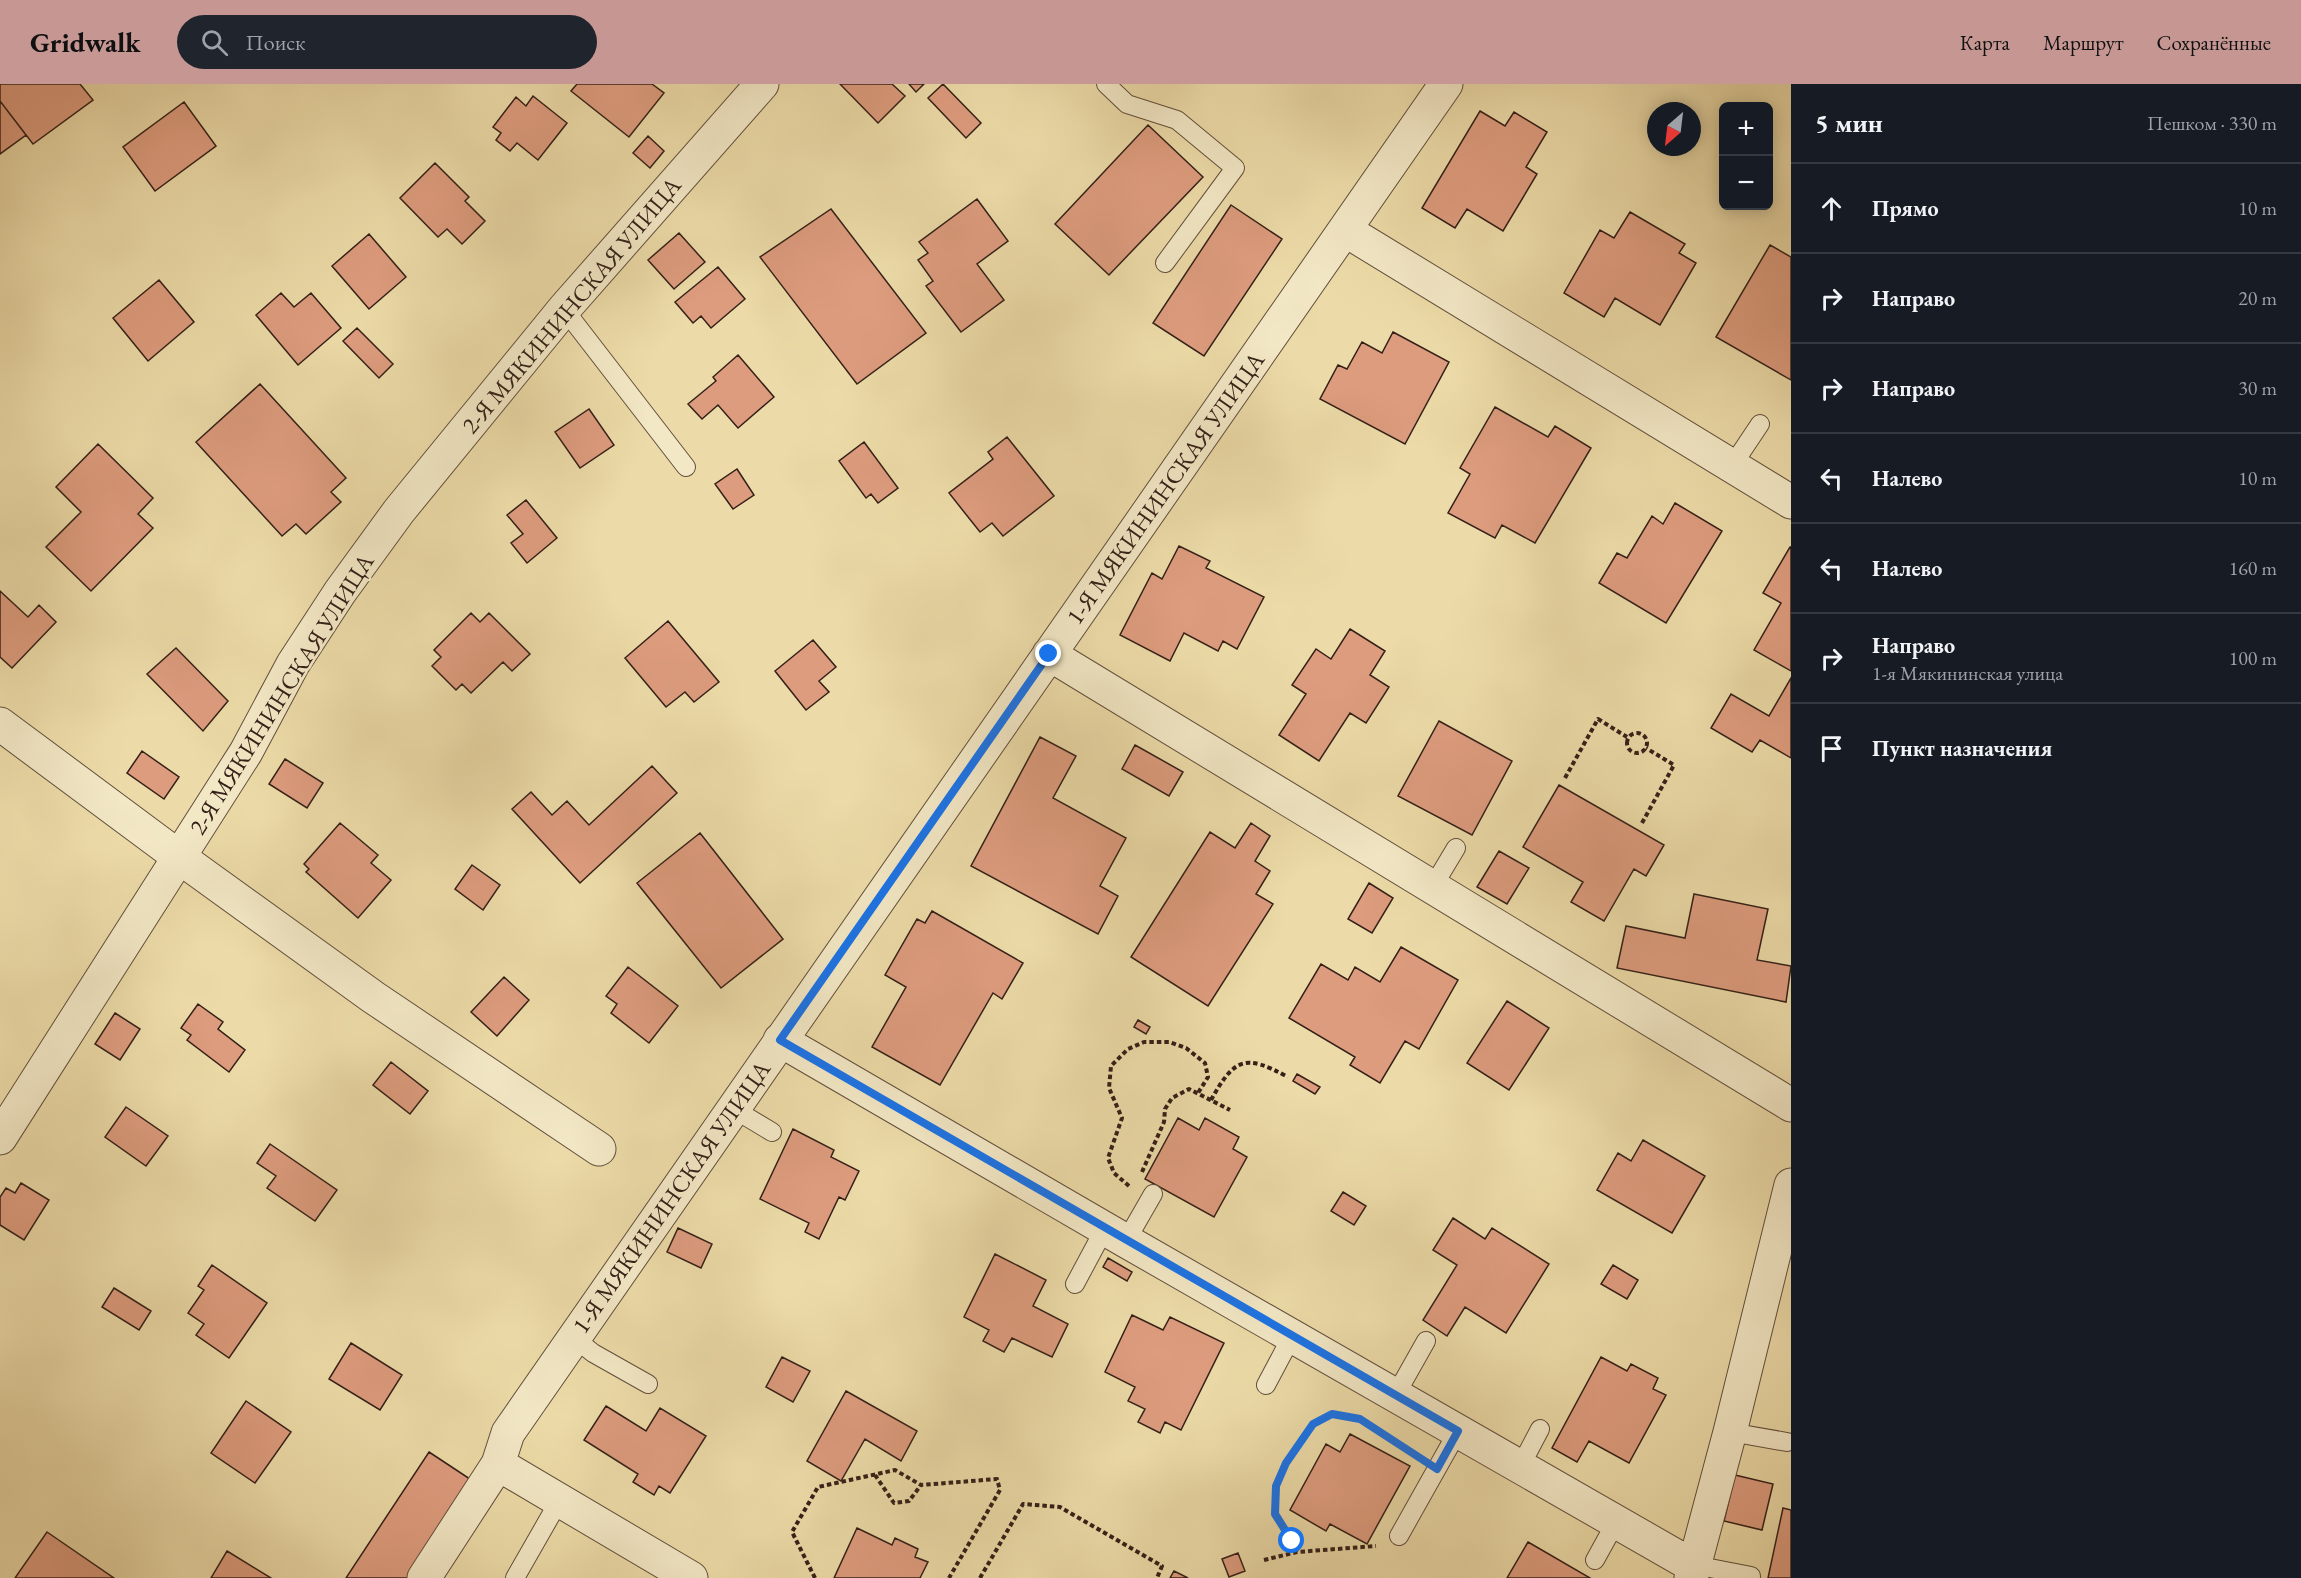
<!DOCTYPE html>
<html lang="ru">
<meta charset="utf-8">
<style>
:root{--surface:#171b24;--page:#20242c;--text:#f1f3f6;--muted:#9ea1a6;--line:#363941;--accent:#c59692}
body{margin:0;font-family:"EB Garamond",serif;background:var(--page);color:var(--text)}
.controls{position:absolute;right:18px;top:18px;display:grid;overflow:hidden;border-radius:9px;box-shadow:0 3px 15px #0003}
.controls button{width:54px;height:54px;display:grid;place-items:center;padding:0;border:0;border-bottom:2px solid var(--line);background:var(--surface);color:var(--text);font:30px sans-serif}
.compass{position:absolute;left:1647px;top:18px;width:54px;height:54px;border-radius:50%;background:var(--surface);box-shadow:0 3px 15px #0003;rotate:208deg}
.stop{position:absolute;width:18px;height:18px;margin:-14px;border:4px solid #1a73e8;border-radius:50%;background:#fff}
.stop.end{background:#1a73e8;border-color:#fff;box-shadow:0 2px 6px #0008}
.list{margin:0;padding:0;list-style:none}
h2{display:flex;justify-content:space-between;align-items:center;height:78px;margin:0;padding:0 24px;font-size:26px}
h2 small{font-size:20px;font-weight:400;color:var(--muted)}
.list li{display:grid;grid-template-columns:39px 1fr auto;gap:18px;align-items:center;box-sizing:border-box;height:90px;padding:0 24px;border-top:2px solid var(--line)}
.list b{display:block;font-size:22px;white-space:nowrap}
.list p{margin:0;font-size:20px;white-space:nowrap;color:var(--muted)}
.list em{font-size:20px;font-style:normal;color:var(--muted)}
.icon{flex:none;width:33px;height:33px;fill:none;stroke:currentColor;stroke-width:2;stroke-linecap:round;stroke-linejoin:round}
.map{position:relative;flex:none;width:1791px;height:1494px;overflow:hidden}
header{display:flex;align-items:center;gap:36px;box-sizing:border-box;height:84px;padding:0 30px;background:var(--accent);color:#111}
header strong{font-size:28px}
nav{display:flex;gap:33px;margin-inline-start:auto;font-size:21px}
.search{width:420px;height:54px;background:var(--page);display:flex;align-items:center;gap:15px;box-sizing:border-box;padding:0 21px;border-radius:33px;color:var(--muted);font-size:22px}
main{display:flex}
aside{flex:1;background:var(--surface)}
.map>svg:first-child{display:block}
.building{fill:#dd9c7e;stroke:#342018;stroke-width:1.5}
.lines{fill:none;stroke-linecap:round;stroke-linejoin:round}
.service-casing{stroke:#624f3c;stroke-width:20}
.minor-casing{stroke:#624f3c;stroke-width:35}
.tertiary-casing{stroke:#624f3c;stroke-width:35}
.path{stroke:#342018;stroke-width:4;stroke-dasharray:4.5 3;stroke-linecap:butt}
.service{stroke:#f3e8c6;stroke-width:18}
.minor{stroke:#f3e8c6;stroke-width:33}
.tertiary{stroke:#f3e8c6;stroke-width:33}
.route{stroke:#1a73e8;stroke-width:8}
.labels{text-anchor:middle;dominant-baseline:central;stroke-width:5;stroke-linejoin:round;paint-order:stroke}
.street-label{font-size:24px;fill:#342018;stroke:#f3e8c6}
</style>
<header>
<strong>Gridwalk</strong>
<div class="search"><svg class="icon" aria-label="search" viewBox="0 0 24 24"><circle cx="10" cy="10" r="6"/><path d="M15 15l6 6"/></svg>Поиск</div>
<nav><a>Карта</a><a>Маршрут</a><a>Сохранённые</a></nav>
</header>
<main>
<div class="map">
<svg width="1791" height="1494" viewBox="0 0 1791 1494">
<rect width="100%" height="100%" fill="#ecdba8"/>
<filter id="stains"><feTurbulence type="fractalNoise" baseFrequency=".00333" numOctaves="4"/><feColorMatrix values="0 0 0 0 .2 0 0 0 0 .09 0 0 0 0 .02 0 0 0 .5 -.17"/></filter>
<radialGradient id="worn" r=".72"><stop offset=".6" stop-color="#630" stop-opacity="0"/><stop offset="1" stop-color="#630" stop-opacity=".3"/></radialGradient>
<!-- building -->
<path class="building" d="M0 0H80L93 16 33 60 0 17Z
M577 0H652L664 9 629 53 571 7Z
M840 0H892L905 12 878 39Z
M909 0H924L916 8Z
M943 0 981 39 966 54 928 14Z
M533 12 567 39 538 76 517 59 510 67 496 56 501 49 493 43 516 13 526 22Z
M0 17 26 51 0 70Z
M184 18 216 62 155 107 123 63Z
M1480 27 1505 42 1514 28 1547 48 1526 83 1537 90 1503 147 1467 125 1455 144 1422 124Z
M1148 41 1203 93 1109 191 1055 140Z
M648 52 664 67 650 84 633 69Z
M435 79 469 113 465 117 485 137 462 160 447 145 438 153 400 114Z
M977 115 1008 157 977 180 1004 216 961 248 926 202 933 197 918 176 928 169 919 158Z
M1231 121 1282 155 1204 272 1153 239Z
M831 125 926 249 857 300 760 173Z
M1630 128 1685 160 1679 169 1696 179 1660 241 1615 214 1604 233 1564 209 1600 146 1614 154Z
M679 149 705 178 674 205 648 176Z
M369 150 406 193 369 225 332 182Z
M1770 161 1791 173V296L1716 253Z
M718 183 745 215 711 244 701 232 693 239 675 218Z
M159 196 194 238 148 277 113 234Z
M281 209 294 223 311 209 341 244 298 281 256 231Z
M357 244 393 280 379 294 343 257Z
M1393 248 1449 278 1405 360 1320 315 1338 281 1347 285 1362 258 1382 269Z
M738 271 774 313 738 344 718 321 702 335 688 320 716 297 713 293Z
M260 300 346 394 331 408 341 418 306 450 296 440 282 452 196 358Z
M1495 323 1548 353 1555 342 1591 364 1535 459 1502 441 1495 454 1448 429 1470 390 1460 384Z
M589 325 614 361 580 384 555 348Z
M1007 353 1054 412 1003 452 992 439 980 448 949 409 993 375 988 368Z
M864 358 898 404 878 419 871 410 866 414 839 377Z
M98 360 153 414 138 430 153 444 91 507 46 463 81 428 56 403Z
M737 385 754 411 733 425 715 400Z
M526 416 557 454 527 479 511 459 523 450 507 431Z
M1675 419 1722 447 1666 539 1599 499 1617 469 1627 474 1652 432 1663 440Z
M1179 462 1210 477 1206 484 1264 513 1237 565 1223 557 1218 567 1184 549 1170 577 1120 551 1152 489 1162 495Z
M1790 463H1791V587L1754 566 1781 519 1763 509Z
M0 507 28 533 39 521 56 538 12 584 0 573Z
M471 529 480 538 489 529 530 570 512 587 503 578 471 609 462 600 456 606 432 582 441 573 434 566Z
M668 537 719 598 694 618 685 608 666 623 625 574Z
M1350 545 1385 567 1370 591 1389 603 1366 639 1350 629 1319 677 1279 651 1306 610 1292 601 1316 565 1331 575Z
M813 556 836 583 819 597 829 608 806 626 775 587Z
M176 564 228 617 203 647 147 590Z
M1791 594V674L1760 656 1752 668 1711 644 1731 610 1769 632Z
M1439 637 1512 677 1472 751 1398 712Z
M1040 653 1076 672 1053 714 1126 754 1100 802 1118 812 1098 850 971 782Z
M1135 661 1183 688 1169 712 1122 685Z
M142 667 179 693 164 715 127 689Z
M285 675 323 699 307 724 269 700Z
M652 682 677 709 580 799 512 725 531 708 552 731 567 717 589 741Z
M1559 701 1664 761 1646 792 1634 785 1604 837 1571 818 1583 798 1523 763Z
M340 739 378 771 371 779 391 796 358 834 306 788 309 785 304 780Z
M1251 739 1270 752 1255 777 1270 787 1256 810 1273 820 1208 922 1131 873 1210 748 1235 764Z
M700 749 783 855 721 904 637 799Z
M1499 767 1529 784 1507 820 1477 803Z
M472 781 500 801 483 826 455 805Z
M1369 799 1393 814 1372 849 1348 835Z
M1694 810 1768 825 1757 876 1791 882 1786 918 1617 884 1626 842 1685 854Z
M932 827 1023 879 1002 915 993 909 940 1001 872 963 906 903 885 891 917 835 925 839Z
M1401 863 1458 896 1419 965 1405 957 1380 999 1350 981 1355 973 1289 934 1321 880 1348 896 1355 883 1380 898Z
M628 883 678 922 649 959 611 929 617 920 606 912Z
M504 893 529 916 497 952 471 928Z
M1507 917 1549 944 1509 1006 1467 979Z
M198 920 223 938 218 945 245 966 229 988 187 956 191 951 181 944Z
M115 929 140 945 120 976 95 960Z
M1138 936 1150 943 1146 950 1134 943Z
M391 978 428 1007 410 1030 373 1001Z
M1297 990 1320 1003 1315 1010 1293 997Z
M126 1023 168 1052 146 1082 105 1053Z
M1178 1034 1199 1046 1205 1034 1239 1053 1233 1065 1247 1073 1214 1133 1145 1095Z
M793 1045 834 1066 831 1073 859 1087 845 1116 839 1113 819 1155 805 1148 809 1139 760 1115Z
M1643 1056 1705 1092 1672 1149 1597 1106 1618 1069 1631 1077Z
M270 1060 337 1106 315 1137 267 1104 276 1092 257 1079Z
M21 1099 49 1116 24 1156 0 1141V1113L6 1104 15 1109Z
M1343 1108 1366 1122 1354 1141 1331 1127Z
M1453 1134 1485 1155 1492 1144 1549 1180 1506 1249 1465 1223 1447 1252 1423 1236 1457 1181 1433 1166Z
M678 1144 712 1160 701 1184 667 1168Z
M995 1170 1046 1196 1033 1222 1068 1240 1052 1273 1012 1254 1004 1268 983 1257 989 1246 964 1233Z
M1108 1174 1132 1188 1127 1197 1103 1183Z
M212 1181 267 1219 229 1274 196 1251 204 1240 188 1229 204 1206 198 1202Z
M1613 1181 1638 1196 1627 1215 1601 1200Z
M114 1204 151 1227 139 1246 102 1223Z
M1132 1231 1163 1246 1170 1233 1224 1259 1181 1346 1165 1338 1160 1349 1138 1338 1145 1325 1128 1317 1135 1303 1105 1288Z
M351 1259 402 1291 380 1326 329 1295Z
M782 1273 810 1287 793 1318 766 1303Z
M1601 1273 1627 1287 1631 1280 1658 1294 1653 1305 1666 1311 1629 1379 1589 1357 1577 1378 1552 1364Z
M846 1307 917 1347 901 1377 865 1355 841 1397 807 1377Z
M246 1317 291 1348 255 1399 211 1369Z
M606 1322 646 1347 660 1324 706 1352 670 1409 659 1402 654 1411 633 1398 638 1390 584 1356Z
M1350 1350 1410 1382 1367 1460 1330 1440 1326 1447 1290 1426 1326 1360 1340 1368Z
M429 1368 473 1397 409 1494H346Z
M1735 1391 1773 1400 1762 1446 1724 1437Z
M1783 1424 1791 1426V1494H1768Z
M857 1444 892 1461 895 1454 918 1465 915 1473 928 1478 920 1494H834Z
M47 1448 114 1494H15Z
M1528 1458 1590 1494H1507Z
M227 1467 271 1494H211Z
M1238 1469 1245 1487 1229 1493 1222 1475Z
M1174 1487 1188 1494H1170Z"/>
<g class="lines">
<defs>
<path id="service" d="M1106 0 1127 20 1177 36 1235 84 1165 179
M564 225 686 383
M1732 382 1760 340
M1432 804 1456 764
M732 1024 772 1048
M1126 1157 1153 1110
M1075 1200 1105 1144
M573 1253 593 1269 648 1300
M1266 1301 1292 1252
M1395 1312 1426 1257
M1730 1348 1787 1358
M1520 1383 1540 1345
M1399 1452 1458 1347
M1595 1476 1616 1438
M1695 1483 1710 1484 1751 1492
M515 1494 559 1417"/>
<path id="minor" d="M1345 146 1791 418
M1049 570 1791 1021
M0 640 179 773 373 913 599 1065
M780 956 1126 1157 1695 1483
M498 1380 691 1494
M424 1494 498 1380 508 1349 1446 0
M1691 1494 1730 1348 1791 1101"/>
<path id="tertiary" d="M0 1054 246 668 293 580 340 508 399 427 564 225 762 0"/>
</defs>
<!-- service casing -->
<use href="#service" class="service-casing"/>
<!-- minor casing -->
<use href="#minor" class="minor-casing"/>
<!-- tertiary casing -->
<use href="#tertiary" class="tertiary-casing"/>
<!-- path -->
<path class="path" d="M1627 659a10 10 0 1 1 20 0a10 10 0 1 1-20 0Z
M1565 694 1598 635 1627 653
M1642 739 1674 681 1646 664
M1211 1016C1235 973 1245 970 1288 993
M1142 1088 1164 1038 1165 1025 1172 1014 1189 1005 1230 1026
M1129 1102 1114 1089 1108 1074 1122 1034 1109 1004 1111 982 1128 965 1144 958H1169L1186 964 1205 979 1208 993 1198 1009
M875 1391 894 1419 909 1417 921 1401
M1297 1468 1275 1430 1276 1402 1286 1379 1313 1340 1332 1330 1360 1335 1416 1372
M1264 1476 1297 1468 1376 1462
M815 1494 792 1448 818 1403 895 1386 921 1401 997 1395 1000 1406 949 1494
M980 1494 1023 1420 1060 1423 1162 1482 1157 1494"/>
<!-- service -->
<use href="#service" class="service"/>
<!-- minor -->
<use href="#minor" class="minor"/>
<!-- tertiary -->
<use href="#tertiary" class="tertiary"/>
</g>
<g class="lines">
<!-- route -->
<path class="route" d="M1049 570 780 956 1458 1347 1437 1385 1360 1335 1332 1330 1313 1340 1286 1379 1276 1402 1275 1430 1292 1457"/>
</g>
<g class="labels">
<!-- street labels -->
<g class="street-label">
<text transform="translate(571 221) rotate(-50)">2-Я МЯКИНИНСКАЯ УЛИЦА</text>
<text transform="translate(1165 404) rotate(-55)">1-Я МЯКИНИНСКАЯ УЛИЦА</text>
<text transform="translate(281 610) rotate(-58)">2-Я МЯКИНИНСКАЯ УЛИЦА</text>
<text transform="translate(671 1113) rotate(-55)">1-Я МЯКИНИНСКАЯ УЛИЦА</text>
</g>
</g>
<rect width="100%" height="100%" filter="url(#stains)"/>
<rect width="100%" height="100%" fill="url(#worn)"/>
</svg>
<div class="controls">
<button>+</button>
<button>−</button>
</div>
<svg class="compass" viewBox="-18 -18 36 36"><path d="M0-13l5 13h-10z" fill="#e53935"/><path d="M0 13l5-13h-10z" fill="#9ea1a6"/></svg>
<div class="stop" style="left:1292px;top:1457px"></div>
<div class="stop end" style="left:1049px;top:570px"></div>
</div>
<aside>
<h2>5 мин<small>Пешком · 330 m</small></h2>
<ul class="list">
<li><svg class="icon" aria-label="ahead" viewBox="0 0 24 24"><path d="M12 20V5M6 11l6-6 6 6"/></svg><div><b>Прямо</b></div><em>10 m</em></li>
<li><svg class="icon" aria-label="right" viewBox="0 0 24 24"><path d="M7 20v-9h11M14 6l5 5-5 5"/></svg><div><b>Направо</b></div><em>20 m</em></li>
<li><svg class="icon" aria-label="right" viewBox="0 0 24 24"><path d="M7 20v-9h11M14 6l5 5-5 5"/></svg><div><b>Направо</b></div><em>30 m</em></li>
<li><svg class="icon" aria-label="left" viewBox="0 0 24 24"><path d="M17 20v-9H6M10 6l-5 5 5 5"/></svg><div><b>Налево</b></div><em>10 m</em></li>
<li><svg class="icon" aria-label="left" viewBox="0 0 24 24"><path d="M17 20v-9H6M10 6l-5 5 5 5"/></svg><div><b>Налево</b></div><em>160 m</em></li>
<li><svg class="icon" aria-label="right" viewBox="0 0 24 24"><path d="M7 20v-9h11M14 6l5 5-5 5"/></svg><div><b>Направо</b><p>1-я Мякининская улица</p></div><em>100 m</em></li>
<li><svg class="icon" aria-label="arrive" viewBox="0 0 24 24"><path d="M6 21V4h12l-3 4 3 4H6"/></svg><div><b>Пункт назначения</b></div></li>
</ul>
</aside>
</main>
